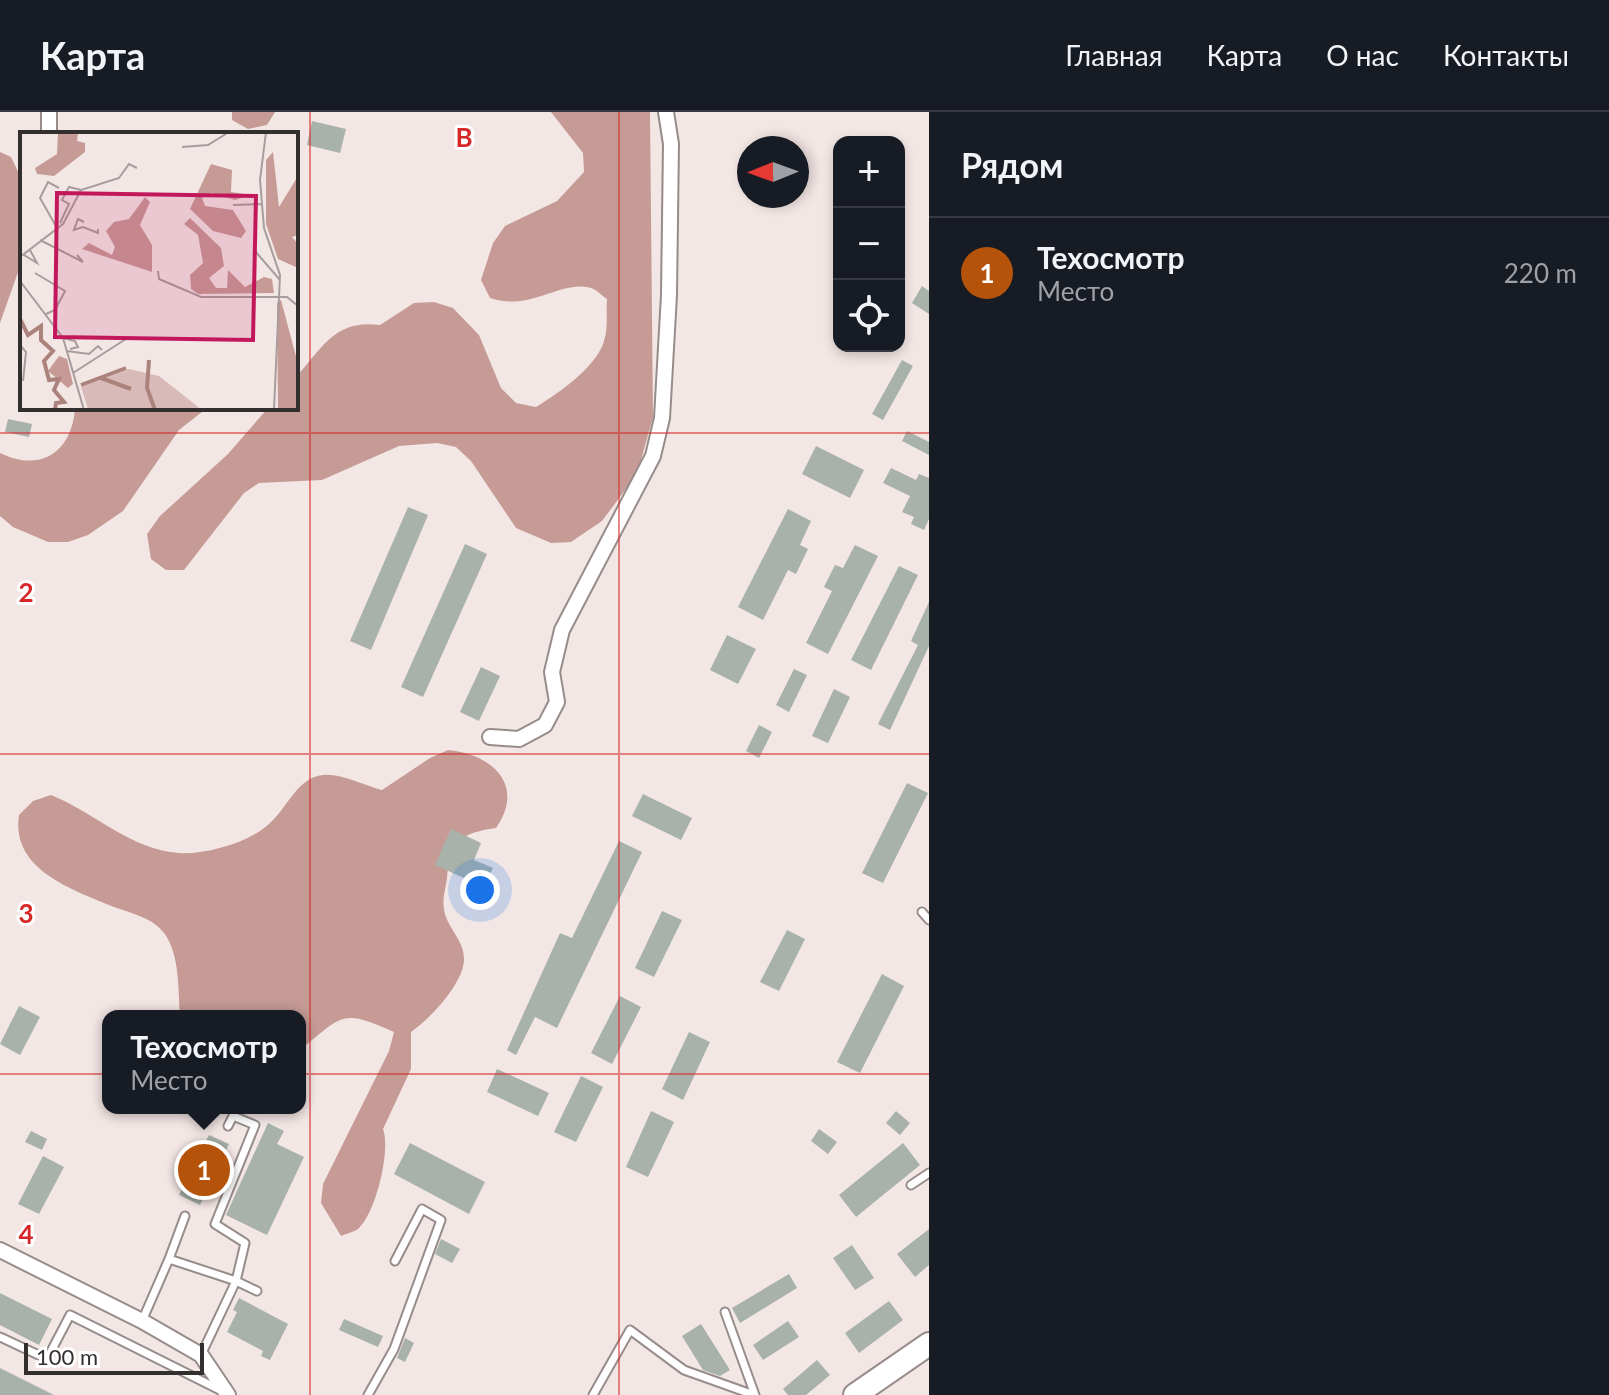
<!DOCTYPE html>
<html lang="ru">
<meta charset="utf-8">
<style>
:root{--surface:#171b24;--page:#242831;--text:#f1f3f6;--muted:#9ea1a6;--line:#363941;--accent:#b45309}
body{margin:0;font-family:Lato,sans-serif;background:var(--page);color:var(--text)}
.controls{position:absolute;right:24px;top:24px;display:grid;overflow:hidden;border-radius:16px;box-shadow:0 4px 12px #0003}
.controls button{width:72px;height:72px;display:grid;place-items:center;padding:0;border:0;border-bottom:2px solid var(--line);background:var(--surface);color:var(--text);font:40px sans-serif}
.compass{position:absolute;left:737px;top:24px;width:72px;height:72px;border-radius:50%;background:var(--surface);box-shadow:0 4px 12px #0003;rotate:269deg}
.scale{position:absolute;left:24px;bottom:20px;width:180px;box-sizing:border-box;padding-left:8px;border:4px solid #342f2f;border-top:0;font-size:22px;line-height:28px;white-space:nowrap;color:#342f2f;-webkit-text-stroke:6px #fff;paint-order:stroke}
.you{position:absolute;left:480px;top:778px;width:28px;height:28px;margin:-20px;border:6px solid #fff;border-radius:50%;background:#1a73e8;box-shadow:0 0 0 12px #1a73e833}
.badge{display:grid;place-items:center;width:52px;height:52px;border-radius:50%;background:var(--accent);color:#fff;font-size:26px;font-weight:700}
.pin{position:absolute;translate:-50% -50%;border:4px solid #fff;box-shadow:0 2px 8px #0006}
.popup{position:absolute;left:102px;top:898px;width:204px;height:104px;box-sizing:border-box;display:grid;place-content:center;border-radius:16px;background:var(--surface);filter:drop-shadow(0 2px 6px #0005);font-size:26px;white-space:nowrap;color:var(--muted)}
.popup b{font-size:30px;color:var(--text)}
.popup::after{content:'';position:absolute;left:50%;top:100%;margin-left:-16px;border:16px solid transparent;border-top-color:var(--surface)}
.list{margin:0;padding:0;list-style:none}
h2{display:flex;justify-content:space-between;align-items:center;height:104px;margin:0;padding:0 32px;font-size:34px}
h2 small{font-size:26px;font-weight:400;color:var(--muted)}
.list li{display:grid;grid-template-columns:52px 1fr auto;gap:24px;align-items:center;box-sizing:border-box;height:112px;padding:0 32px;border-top:2px solid var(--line)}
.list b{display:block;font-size:30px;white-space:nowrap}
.list p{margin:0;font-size:26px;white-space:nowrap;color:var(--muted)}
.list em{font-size:26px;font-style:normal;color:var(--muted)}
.icon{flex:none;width:44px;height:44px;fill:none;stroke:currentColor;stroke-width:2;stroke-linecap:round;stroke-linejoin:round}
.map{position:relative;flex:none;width:929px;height:1283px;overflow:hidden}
header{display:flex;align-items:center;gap:48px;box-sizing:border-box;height:112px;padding:0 40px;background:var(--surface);border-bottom:2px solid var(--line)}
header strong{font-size:38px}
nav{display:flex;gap:44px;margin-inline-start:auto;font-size:28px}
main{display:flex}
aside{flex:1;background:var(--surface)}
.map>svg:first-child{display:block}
.forest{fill:#c69b96}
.building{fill:#a8b1aa}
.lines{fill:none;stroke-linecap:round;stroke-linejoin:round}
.lane-casing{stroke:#978c8a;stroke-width:11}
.street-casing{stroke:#978c8a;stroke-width:18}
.primary-casing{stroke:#978c8a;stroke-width:26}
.lane{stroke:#fff;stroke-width:7}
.street{stroke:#fff;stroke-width:14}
.primary{stroke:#fff;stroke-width:22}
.grid{fill:none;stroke:#d62828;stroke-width:2;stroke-opacity:0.55}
.inset-river{fill:none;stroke:#ac827d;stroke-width:4}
.inset-road{fill:none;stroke:#a79d9c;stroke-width:2}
.view{fill:#c2185b;fill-opacity:0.15;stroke:#c2185b;stroke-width:4}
.inset-edge{fill:none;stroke:#342f2f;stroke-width:4}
.grid-label{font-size:26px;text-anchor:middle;font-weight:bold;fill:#d62828;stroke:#fff;stroke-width:6;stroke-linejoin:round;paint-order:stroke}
</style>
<header>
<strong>Карта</strong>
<nav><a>Главная</a><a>Карта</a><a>О нас</a><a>Контакты</a></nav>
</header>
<main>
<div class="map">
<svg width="929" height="1283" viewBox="0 0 929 1283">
<rect width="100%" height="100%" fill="#f3e7e5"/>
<!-- forest -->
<path class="forest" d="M232 0H275L267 13 248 17 232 8Z
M551 0H650L653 305 637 362 602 409 571 430 551 431 516 416 471 349 456 335 437 331 399 334 322 368 259 371 244 381 184 458H166L151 447 147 422 160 404 228 342 268 296H296V265C323 235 335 207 380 213L414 191 434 190 453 196 479 223 501 276 516 291 536 295C559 281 600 253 605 225 608 213 606 199 607 187 602 184 596 177 591 176 561 167 531 200 490 186L481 168 493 131 505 114 557 89 584 60 583 41Z
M0 40 11 45 22 68V149L0 211Z
M75 296H207L179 318 123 399 88 423 68 430H48L13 415 0 404V341C41 361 72 340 75 296Z
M448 638C492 642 526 673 496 716 460 721 450 730 447 766 446 775 442 787 444 797 446 815 464 827 464 847 464 871 430 907 411 920V957L383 1017C391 1038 376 1100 359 1116 355 1120 345 1122 341 1124L321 1091 323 1072 389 939 394 920C341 896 343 903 300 938V904H180C178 878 180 842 164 821 151 804 128 801 109 793 68 776 11 756 19 703L33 689 51 683C94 700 131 738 179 741 205 743 251 730 270 711 287 696 298 665 323 663 340 661 366 674 382 678L430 646Z"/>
<!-- building -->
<path class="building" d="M312 9 346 17 340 41 307 33Z
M922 174 929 179V202L912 191Z
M902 248 913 254 883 308 872 302Z
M8 307 32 312 29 325 5 320Z
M907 319 929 330V343L902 329Z
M816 334 864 358 850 386 802 362Z
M891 356 916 368 919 362 929 366V407L924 418 911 412 914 405 902 400 910 384 883 371Z
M408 395 428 403 371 538 350 529Z
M788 397 811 409 800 433 808 437 796 462 788 458 763 508 738 495Z
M465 432 487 442 423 585 401 575Z
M855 433 878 444 828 542 806 531 832 479 824 475 835 453 843 456Z
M899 454 918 463 871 558 851 548Z
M929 490V534L890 618 878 612 918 533 911 529Z
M727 523 756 537 738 572 710 558Z
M481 555 500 564 479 609 460 600Z
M794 557 807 563 789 600 776 593Z
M834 577 850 585 828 631 812 624Z
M759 613 772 620 759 646 746 639Z
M907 671 928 681 883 771 862 761Z
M643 682 692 706 681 728 632 704Z
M451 717 481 731 474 748 493 756 484 775 435 753Z
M619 729 642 740 557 916 535 905 516 943 507 938 560 821 572 826Z
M662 799 682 808 654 865 635 856Z
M787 818 805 827 779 879 760 870Z
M882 862 904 874 860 961 837 950Z
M620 884 641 895 612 952 591 941Z
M19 894 40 905 20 943 0 932Z
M689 920 710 930 683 988 662 977Z
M497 957 549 981 538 1004 487 980Z
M581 964 603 975 576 1030 554 1020Z
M651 999 674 1010 648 1065 626 1055Z
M896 999 910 1011 900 1023 886 1011Z
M268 1011 284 1019 277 1032 304 1045 267 1123 226 1103Z
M819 1017 837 1030 828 1042 811 1029Z
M31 1019 47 1027 42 1038 25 1030Z
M209 1023 229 1032 200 1093 179 1083Z
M410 1031 485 1070 469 1102 394 1062Z
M903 1031 920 1053 856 1105 839 1083Z
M43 1044 64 1055 39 1102 18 1092Z
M929 1117V1153L915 1165 897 1142Z
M441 1127 460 1137 452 1151 435 1142Z
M852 1133 874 1166 855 1178 833 1146Z
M789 1162 797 1176 740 1211 732 1196Z
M0 1181 52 1207 39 1233 0 1213Z
M239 1186 288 1212 270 1248 261 1244 263 1239 227 1220 237 1200 233 1198Z
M889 1189 903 1208 859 1241 845 1221Z
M344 1207 383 1224 378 1235 339 1218Z
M788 1209 799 1225 763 1248 753 1233Z
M701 1212 730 1258 720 1264 703 1258 682 1224Z
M405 1226 414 1231 405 1250 397 1246Z
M817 1248 830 1263 806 1283H788L783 1277Z
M0 1256 54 1283H0Z"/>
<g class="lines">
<defs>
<path id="lane" d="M922 800 929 808
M911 1073 929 1061
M185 1104 169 1147 236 1169 245 1131 215 1112 255 1013 233 1004 228 1014
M725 1200 755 1283
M142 1209 169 1147
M0 1225 47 1247 70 1203 220 1278
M201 1243 236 1169 257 1179
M368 1283 394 1237 441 1108 422 1097 395 1149
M593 1283 630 1218 684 1258 754 1283"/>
<path id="street" d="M49 22V0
M490 625 519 627 545 613 557 590 552 560 562 518 653 344 662 306 669 183 671 32 666 0
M0 1138 142 1209 201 1243 228 1283"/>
<path id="primary" d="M855 1283 929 1232"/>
</defs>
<!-- lane casing -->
<use href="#lane" class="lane-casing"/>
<!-- street casing -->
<use href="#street" class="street-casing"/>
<!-- primary casing -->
<use href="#primary" class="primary-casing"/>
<!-- lane -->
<use href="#lane" class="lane"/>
<!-- street -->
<use href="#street" class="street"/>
<!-- primary -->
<use href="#primary" class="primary"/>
</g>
<!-- grid -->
<path class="grid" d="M310 0V1283M619 0V1283M0 321H929M0 642H929M0 962H929"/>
<!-- overview -->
<g transform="translate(20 20)">
<rect width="278" height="278" fill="#f3e7e5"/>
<path d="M109 237 139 244 182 278 68 277 61 255Z" fill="#d8bbb8"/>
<path d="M38 0H58L57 9 65 11V20L34 44 17 42 15 36 37 22ZM253 20 259 75 278 44V103L272 105 278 112V136L258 127 246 92V28ZM191 32 212 38 211 60 230 63 215 68 191 61 182 66 185 74 213 78 226 99 221 106 193 99 170 77ZM125 65 130 70 120 93 132 113V140L62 117 69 111 92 123 95 115 86 99 94 90 109 87ZM170 86 201 116 204 134 189 146 196 156H207L208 138 225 155 244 145 252 147 254 161 178 162 171 157 170 143 183 131 178 103 164 92ZM261 168 278 232V278H258L257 171ZM39 224 47 227 53 252 48 256 28 239Z" fill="#c69b96"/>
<path class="inset-river" d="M0 187 8 203 21 194V208L33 219 24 229 29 248 39 247 34 258 44 270 36 271 35 278M129 228 127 256 135 278M81 246 111 257M61 253 106 236"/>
<path class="inset-road" d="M246 0 240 48 244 96 260 143 254 278M162 15 188 13 209 0M213 73 243 72M64 90 58 87 54 98 63 95 78 101V97M40 91 49 72 42 68 49 55 61 58M37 96 20 66 28 50 39 56M20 108 63 130 57 123M235 119 260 148M4 123 17 131 10 118M0 125 43 92 61 58 99 46 109 32 117 36M138 139 139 147 181 165H267L278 174M15 141 45 159 35 178 26 182M0 149 43 206 64 278M43 206 55 209 58 215 50 217M0 213 6 220 3 249M47 219 69 222 78 214 82 218M53 241 109 205"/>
<path class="view" d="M37 61 236 64 233 208 35 205Z"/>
<rect width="278" height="278" class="inset-edge"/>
</g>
<g class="grid-label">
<text x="464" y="35">B</text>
<text x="26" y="490">2</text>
<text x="26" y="811">3</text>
<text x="26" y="1132">4</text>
</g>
</svg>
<div class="controls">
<button>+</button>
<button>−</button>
<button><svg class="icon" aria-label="locate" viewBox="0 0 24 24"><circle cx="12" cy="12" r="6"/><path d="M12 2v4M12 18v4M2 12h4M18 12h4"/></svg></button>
</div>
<svg class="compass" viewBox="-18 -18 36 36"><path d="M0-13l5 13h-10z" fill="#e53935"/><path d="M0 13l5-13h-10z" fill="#9ea1a6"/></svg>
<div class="scale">100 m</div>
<div class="you"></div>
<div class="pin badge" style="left:204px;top:1058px">1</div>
<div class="popup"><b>Техосмотр</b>Место</div>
</div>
<aside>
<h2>Рядом<small></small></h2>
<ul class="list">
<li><span class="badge">1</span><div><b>Техосмотр</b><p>Место</p></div><em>220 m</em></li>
</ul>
</aside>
</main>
